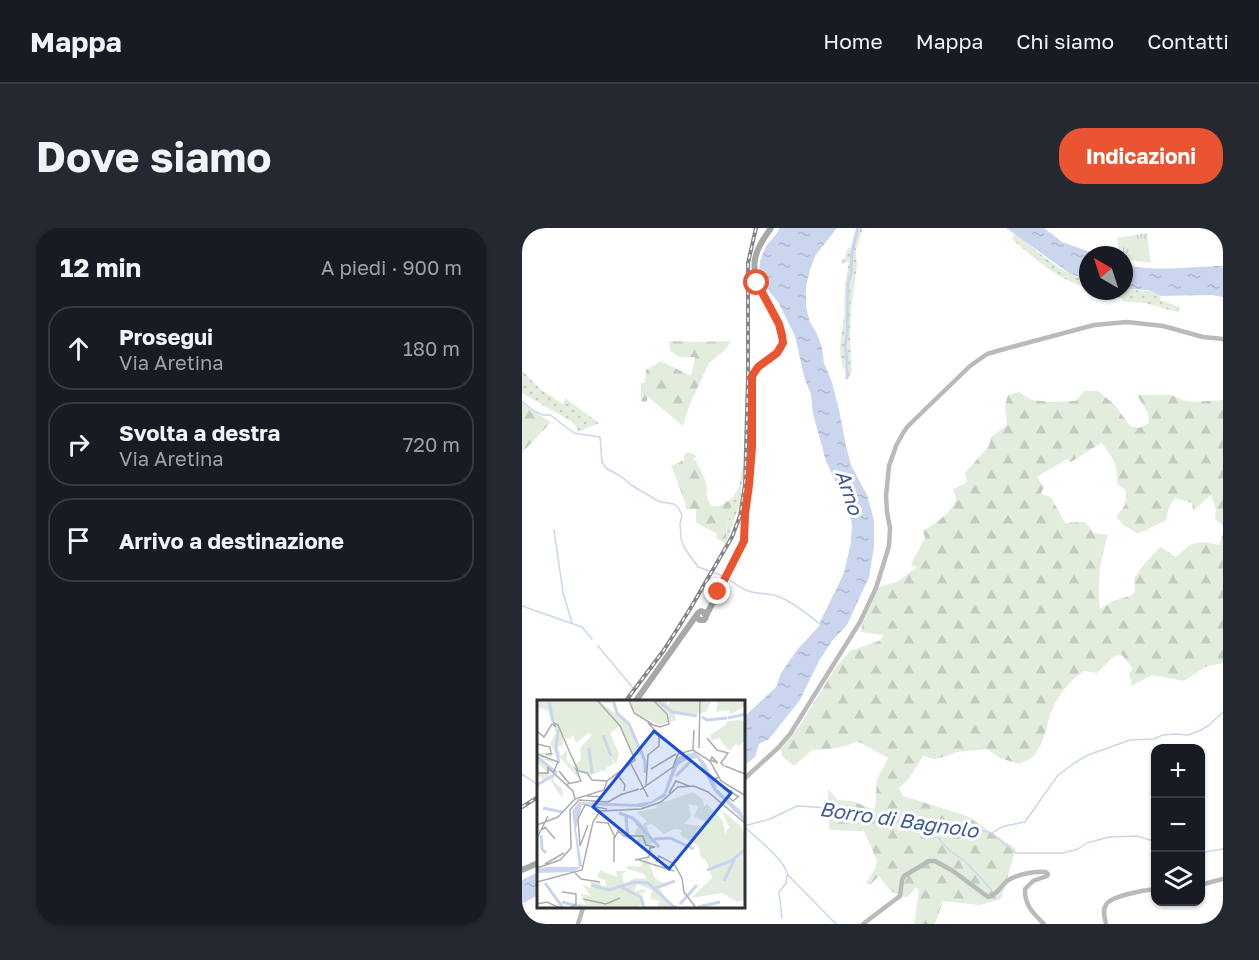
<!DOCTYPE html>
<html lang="it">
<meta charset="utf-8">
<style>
:root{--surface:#171b24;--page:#242831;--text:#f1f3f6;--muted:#9ea1a6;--line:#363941;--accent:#e95530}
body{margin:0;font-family:"Golos Text",sans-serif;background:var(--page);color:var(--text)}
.controls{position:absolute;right:18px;bottom:18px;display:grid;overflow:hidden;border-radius:12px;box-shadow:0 2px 4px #0004}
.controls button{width:54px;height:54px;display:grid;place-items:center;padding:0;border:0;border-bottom:2px solid var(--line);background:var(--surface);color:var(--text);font:30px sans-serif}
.compass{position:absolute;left:557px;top:18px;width:54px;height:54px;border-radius:50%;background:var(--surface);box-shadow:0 2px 4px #0004;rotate:321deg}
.stop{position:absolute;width:18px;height:18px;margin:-14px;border:4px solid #e95530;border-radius:50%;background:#fff}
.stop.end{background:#e95530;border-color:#fff;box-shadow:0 2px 6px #0008}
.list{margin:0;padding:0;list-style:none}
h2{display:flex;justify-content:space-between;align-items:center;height:78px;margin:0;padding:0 24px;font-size:26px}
h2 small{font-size:20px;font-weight:400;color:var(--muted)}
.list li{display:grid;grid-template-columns:39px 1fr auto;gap:18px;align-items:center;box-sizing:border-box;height:84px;margin:0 12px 12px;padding:0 12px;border:2px solid var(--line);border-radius:24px}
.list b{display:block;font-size:22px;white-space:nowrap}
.list p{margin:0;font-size:20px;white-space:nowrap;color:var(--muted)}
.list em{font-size:20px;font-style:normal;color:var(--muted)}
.icon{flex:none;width:33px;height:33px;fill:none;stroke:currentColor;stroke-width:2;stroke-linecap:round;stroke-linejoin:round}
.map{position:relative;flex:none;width:701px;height:696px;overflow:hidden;border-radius:24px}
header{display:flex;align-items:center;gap:36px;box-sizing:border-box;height:84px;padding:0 30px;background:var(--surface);border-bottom:2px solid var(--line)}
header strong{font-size:28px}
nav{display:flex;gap:33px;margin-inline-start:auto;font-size:21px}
.intro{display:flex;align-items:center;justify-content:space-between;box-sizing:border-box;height:144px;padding:0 36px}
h1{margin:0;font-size:42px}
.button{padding:15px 27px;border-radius:24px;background:var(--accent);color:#fff;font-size:21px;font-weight:700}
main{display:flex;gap:36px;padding:0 36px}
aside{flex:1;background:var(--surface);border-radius:24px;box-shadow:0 2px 4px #0004}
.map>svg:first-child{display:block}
.grass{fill:url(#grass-dots)}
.forest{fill:url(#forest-firs)}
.park{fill:url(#park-tufts)}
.water{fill:url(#water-ripples)}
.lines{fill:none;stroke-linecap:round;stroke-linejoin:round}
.stream{stroke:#cad6ed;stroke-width:1.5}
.canal{stroke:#cad6ed;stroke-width:3}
.secondary{stroke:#bababa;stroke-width:4.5}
.primary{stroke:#a8a8a8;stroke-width:6}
.rail-casing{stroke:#858585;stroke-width:4}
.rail{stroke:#fff;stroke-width:1.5;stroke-dasharray:4.5;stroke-linecap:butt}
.route{stroke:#e95530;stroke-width:8}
.labels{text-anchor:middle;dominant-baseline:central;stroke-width:6;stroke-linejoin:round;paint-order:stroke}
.water-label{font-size:20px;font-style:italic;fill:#3c5a94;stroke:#fff}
.inset-river{fill:none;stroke:#cad6ed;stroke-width:3}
.inset-road{fill:none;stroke:#acacac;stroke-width:1.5}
.view{fill:#1d4ed8;fill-opacity:0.15;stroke:#1d4ed8;stroke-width:3}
.inset-edge{fill:none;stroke:#303030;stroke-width:3}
</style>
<header>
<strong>Mappa</strong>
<nav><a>Home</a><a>Mappa</a><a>Chi siamo</a><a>Contatti</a></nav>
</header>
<div class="intro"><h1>Dove siamo</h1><a class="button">Indicazioni</a></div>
<main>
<aside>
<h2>12 min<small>A piedi · 900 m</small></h2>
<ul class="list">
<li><svg class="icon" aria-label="ahead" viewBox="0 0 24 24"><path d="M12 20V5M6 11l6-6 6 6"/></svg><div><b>Prosegui</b><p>Via Aretina</p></div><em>180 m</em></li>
<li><svg class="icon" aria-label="right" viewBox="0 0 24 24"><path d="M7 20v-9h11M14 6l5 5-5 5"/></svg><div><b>Svolta a destra</b><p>Via Aretina</p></div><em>720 m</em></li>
<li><svg class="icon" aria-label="arrive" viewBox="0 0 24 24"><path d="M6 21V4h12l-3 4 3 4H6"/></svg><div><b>Arrivo a destinazione</b></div></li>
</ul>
</aside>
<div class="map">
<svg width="701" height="696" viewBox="0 0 701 696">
<defs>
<pattern id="grass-dots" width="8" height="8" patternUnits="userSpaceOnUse" patternTransform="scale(1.5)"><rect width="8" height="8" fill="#e2edde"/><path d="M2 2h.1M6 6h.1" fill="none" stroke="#c2ccbf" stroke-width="1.8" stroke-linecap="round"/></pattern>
<pattern id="forest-firs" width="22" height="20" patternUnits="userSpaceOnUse" patternTransform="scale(1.5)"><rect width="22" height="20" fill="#e2edde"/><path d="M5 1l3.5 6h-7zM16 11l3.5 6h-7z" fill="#c2ccbf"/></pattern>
<pattern id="park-tufts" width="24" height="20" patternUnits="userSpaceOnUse" patternTransform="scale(1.5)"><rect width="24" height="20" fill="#e2edde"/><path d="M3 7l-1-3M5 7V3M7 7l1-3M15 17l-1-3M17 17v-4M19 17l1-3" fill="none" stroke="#c2ccbf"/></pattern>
<pattern id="water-ripples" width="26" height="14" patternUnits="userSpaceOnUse" patternTransform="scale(1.5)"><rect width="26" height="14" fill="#cad6ed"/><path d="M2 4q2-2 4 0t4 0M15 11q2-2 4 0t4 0" fill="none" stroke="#aeb8cc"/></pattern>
</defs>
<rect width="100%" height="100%" fill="#fff"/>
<!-- grass -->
<path class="grass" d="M334 0H341L334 22 335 36 329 84 328 107 330 143 326 151 325 150V142L321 140C315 122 320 102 323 84L322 81 323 55 327 34H324L320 36V33L323 29 325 21 329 19Z
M493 6C515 22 538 46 566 52V60C536 52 513 31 490 11Z
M602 61C616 63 627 61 639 68L638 72 657 79V84C645 82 635 78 624 75 616 74 607 75 600 73V70L577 63H602Z
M0 142 18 161 41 176 43 170 77 195 56 204 52 195 0 165Z
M221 238H222L218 275 204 316V304L211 269 217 259Z"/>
<!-- forest -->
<path class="forest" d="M147 113 177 114 209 113 204 121 187 135 167 178 161 198 126 169 124 174 119 173V155L123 154 124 142 139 133 169 148 173 129H158L148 123Z
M562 163H576L593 177 608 198 617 200 627 195 626 185 615 167H650L660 172 670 174 701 172V298L693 291 694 281 689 267 671 283 670 275 653 270 647 279 644 292 616 306 603 298 594 289 603 277 604 262 595 256C597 239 590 227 579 215L549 234 545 231 515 249 522 259 519 266 529 269 543 295 563 294 572 305 586 307C578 330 575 357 578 381L591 373 608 368 613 364 612 350 623 335 638 319 654 329C672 313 673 312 697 317L701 306V435L683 439 662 453 630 447 610 458 607 445 611 441 599 426 591 429 575 445 562 443C546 454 535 468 528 487 524 500 522 515 513 526 510 531 502 533 497 536L478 530 465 521 435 524 425 528 413 531 401 528 387 551 377 560 381 568 445 588 494 621 479 671 458 677 421 673 413 696H392L397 662 394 660 385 669C369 666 366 661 357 648L348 657 344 655 353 641 355 633 342 603 307 602 306 561 316 572 330 573 353 582 355 551 366 530 335 513C321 521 306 521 290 522L272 538 260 528 259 521 278 497 314 439 328 423 357 413 362 407 339 404 340 396 356 361 359 358 375 354 395 339 389 338 391 332 403 310 401 302C410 300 433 281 434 271 434 268 432 265 431 261L445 254 443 245 467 218 469 209 485 197 483 178 486 167 497 164 510 172 529 174 554 173Z
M0 174 11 183 29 194 0 225Z
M166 224 172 226 175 229 171 231 172 233 174 232C177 239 184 252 185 259 186 268 182 261 185 269 190 286 202 276 211 269L204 304V316L194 310 195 306 174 294V281H164L163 274 149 237H152L162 232V227Z"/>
<!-- park -->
<path class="park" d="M625 5 629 35 614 33 602 30V27H597V25L601 24V21H597L595 10Z"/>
<!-- water -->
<path class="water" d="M257 0H315L293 28 288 42 284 58V79L288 94 295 106 300 120 302 135 310 154 317 182 324 218 329 237 345 267 352 292V319L347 349 325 397 310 413 297 433 278 472 247 511 237 516 233 529 222 538V489L254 459 259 445 275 422 298 397V394L322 345 329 314 330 296 325 279 304 233 291 186 289 166 283 152 273 108 256 74 247 63 237 43 238 33 244 18 256 4Z
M484 0H522L540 14 577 27H566V52L547 45Z
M602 36C628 45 673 38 701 38V69L689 67 639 68 626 62 602 61Z
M16 644V667L0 676V652Z"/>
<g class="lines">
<!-- stream -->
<path class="stream" d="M0 173 12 183 21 187H28L52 205 78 209 80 234 84 240 101 250 109 257 138 274 152 276 156 279 160 287 158 296 159 310 162 319 166 325 176 339 202 348
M32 302 41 364 50 395
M206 351C213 355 219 361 226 363 236 366 246 365 255 368 271 374 286 386 299 397
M0 378 60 399 70 411
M76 418 111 460
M121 470 122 474
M0 546 16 557
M222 598 248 591 275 578 309 580 361 591 402 597 452 600 469 605 494 625H541L556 621 565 615 587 609 615 608 634 614
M403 598 412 604 422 617 431 625 444 634 469 661
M223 599C236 612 261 630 266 647L314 696
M470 605C482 596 489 597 503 594L536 547 554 534 566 527 608 512 632 511 641 507 653 506 666 507 677 503 686 498 701 484
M678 625 701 621
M260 690 257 664 264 655 265 648"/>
<!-- canal -->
<path class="canal" d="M325 150V133L323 119 325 106 326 56 329 45 330 24 336 0"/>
<!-- secondary -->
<path class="secondary" d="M222 551 256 520 268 506 338 394 354 360 367 318 368 300 365 284 364 268 367 238 374 218 381 205 386 198 448 138 465 126 475 123 572 97 605 94 641 98 681 109 701 111
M678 657 701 651
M56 696 61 680
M341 696 378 668 380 652 382 648 407 633H413L431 643 466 669C475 667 478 659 485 653 495 646 513 643 524 644L526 646 525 648 511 653 503 661C502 677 512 686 522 696
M584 696C583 690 580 683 584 677 588 668 623 662 634 661"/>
<!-- primary -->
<path class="primary" d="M184 388 222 313 223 287 229 242V148C236 134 258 131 261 115 262 108 259 99 256 93 246 71 225 49 235 24 238 15 244 7 249 0
M113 474 176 385 179 383 182 384 184 389 182 392H178L175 390V387
M0 642 16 635"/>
<defs>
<path id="rail" d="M103 474 142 422 168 381 210 309 218 288 223 257 226 148V35L234 0
M0 579 16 569"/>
</defs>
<!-- rail casing -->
<use href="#rail" class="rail-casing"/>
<!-- rail -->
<use href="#rail" class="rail"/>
</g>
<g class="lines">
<!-- route -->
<path class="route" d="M196 364 222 313 223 286 227 257 230 219V148L236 139 255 125 261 115 260 108 257 96 235 55"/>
</g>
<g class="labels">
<!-- water labels -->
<g class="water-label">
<text transform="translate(328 264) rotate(72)">Arno</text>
<text transform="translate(377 591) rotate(8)">Borro di Bagnolo</text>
</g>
</g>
<!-- overview -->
<g transform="translate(15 472)">
<rect width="208" height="208" fill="#fff"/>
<path d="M0 0H78L79 7 78 3H64L92 23 103 55 97 56 83 26 73 33 82 54 79 65 75 58 77 64 69 68 70 74 68 70 53 75 42 70 41 78 19 53 14 56 17 58 10 56 18 64 4 58 16 68 12 76 18 78 16 82 24 87 27 97 22 94 12 78 6 80 0 74 9 71 0 62 1 53H18L13 44 19 33 11 11 0 7ZM52 33 55 35 43 48 44 60 35 67 30 60V50L24 56 20 47 26 45V36L33 39 36 35 39 43ZM92 0H128L132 5 133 0H175L169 12 149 16 137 11 139 20 123 25 97 13ZM181 0H208V6L193 15 192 10 179 12ZM200 20 208 21V40L202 46 199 44 192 51 182 38 175 41 173 35 190 24 188 22ZM156 92 166 100 167 107 170 104 186 121 188 134 192 127 184 110 204 126 208 136V199L200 202 185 193 154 198 175 178 169 160 163 157 162 146 143 135 145 130 137 129 127 134 115 124 109 125 116 142 110 146 104 142 98 144 102 138 97 133 101 127 98 124 101 119 105 125 110 121 99 112 120 108 119 105ZM151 104 161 106 157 117 168 121 167 126 147 124 154 116ZM110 157 118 178 131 186 123 188 129 200 132 205H140V208H119L123 201 113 198 115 190 100 184 97 192 105 189 110 191 101 195 108 208 103 205 99 208H38L43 203 49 205 44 194 53 195 45 184 53 188 54 182 63 183 65 188 69 186 68 180 60 177 63 170 80 177 79 171H89L85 174 87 184 98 178 110 179 107 174 90 169 91 165 100 168 93 164 102 167Z" fill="#e2edde" fill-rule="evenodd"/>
<path d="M158 52 169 64 180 89 204 111 208 122 177 91 160 58 149 60 141 65 128 97 106 107 45 105 39 129 45 166 36 172 0 173V169L10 167H42L35 111 42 102 99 104 115 101 127 93 139 57Z" fill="#cad6ed"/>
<path class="inset-river" d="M12 0 16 22M76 0 80 13 92 24 108 61V73M120 0 135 12 160 16M165 17 170 20 190 18M191 18 209 14M21 30 19 48 22 63M66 35 74 56M52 48 55 74M0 57 20 73M139 76 155 60M0 85 17 75M6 108 25 112M82 113 96 118 122 147M89 117 91 139M4 135 5 149 9 153M117 139 133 138 157 149M170 170 194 161 209 149M187 181 198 158M8 183 26 208M55 185 72 190 97 182 111 183 138 208M84 187 104 197 107 208M118 188 138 181M25 202 49 208M143 204 160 185M161 207 183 202"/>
<path class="inset-road" d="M92 0 97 13 115 24M0 31 7 37 15 24 18 26 17 23 21 25 33 53M170 38 180 50 191 53 184 63 187 66M0 44 13 47 14 54H9M162 48 163 0M156 50 157 30M33 53 41 70M0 54 21 62 16 73M173 61 175 57 181 63 174 60M94 64 111 97M188 66 208 74M114 69 139 54M42 71 50 73 55 80 70 81M0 73H11V68L36 91 38 99M79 73 88 85 87 91M182 77 178 79 180 83 202 97M29 80 22 71 32 83M30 84 44 81 39 69 42 71M109 85 111 55 122 46V35L112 24 123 27 132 24 130 14 116 0M103 90 136 67 141 54 156 50 173 61 184 81 209 96M195 90 191 97 196 101 202 96M132 93 139 81 152 86M83 95 102 89M50 96 64 97 61 100M38 99 67 90 70 81 98 60 83 26 60 0M59 122 71 123 78 137 81 131 87 136H106L109 145 118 147 113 148 112 157 98 160M0 125 21 117 38 99M51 125 43 146 41 119 48 105 70 109M5 130 8 127 18 139M0 138 11 116M102 160 137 171M77 162V137M119 162 122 156 137 164 145 178 147 192 159 208M8 164 27 153M0 168 23 160 34 148 33 110 42 100 71 102 85 94M38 173 44 179 63 182M0 182 45 170 56 122 63 111 104 109 124 102 141 87 157 86 171 92 209 124M25 192 39 194V204L33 208M46 199 69 204 83 198M0 204 10 202 23 208"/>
<path class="view" d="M117 31 194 93 132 169 56 107Z"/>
<rect width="208" height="208" class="inset-edge"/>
</g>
</svg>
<div class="controls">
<button>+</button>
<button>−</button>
<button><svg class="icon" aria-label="layers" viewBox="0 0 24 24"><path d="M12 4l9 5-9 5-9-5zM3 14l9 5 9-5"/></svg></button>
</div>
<svg class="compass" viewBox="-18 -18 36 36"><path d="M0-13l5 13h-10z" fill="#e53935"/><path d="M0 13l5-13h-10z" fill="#9ea1a6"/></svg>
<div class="stop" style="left:235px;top:55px"></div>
<div class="stop end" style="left:196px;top:364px"></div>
</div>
</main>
